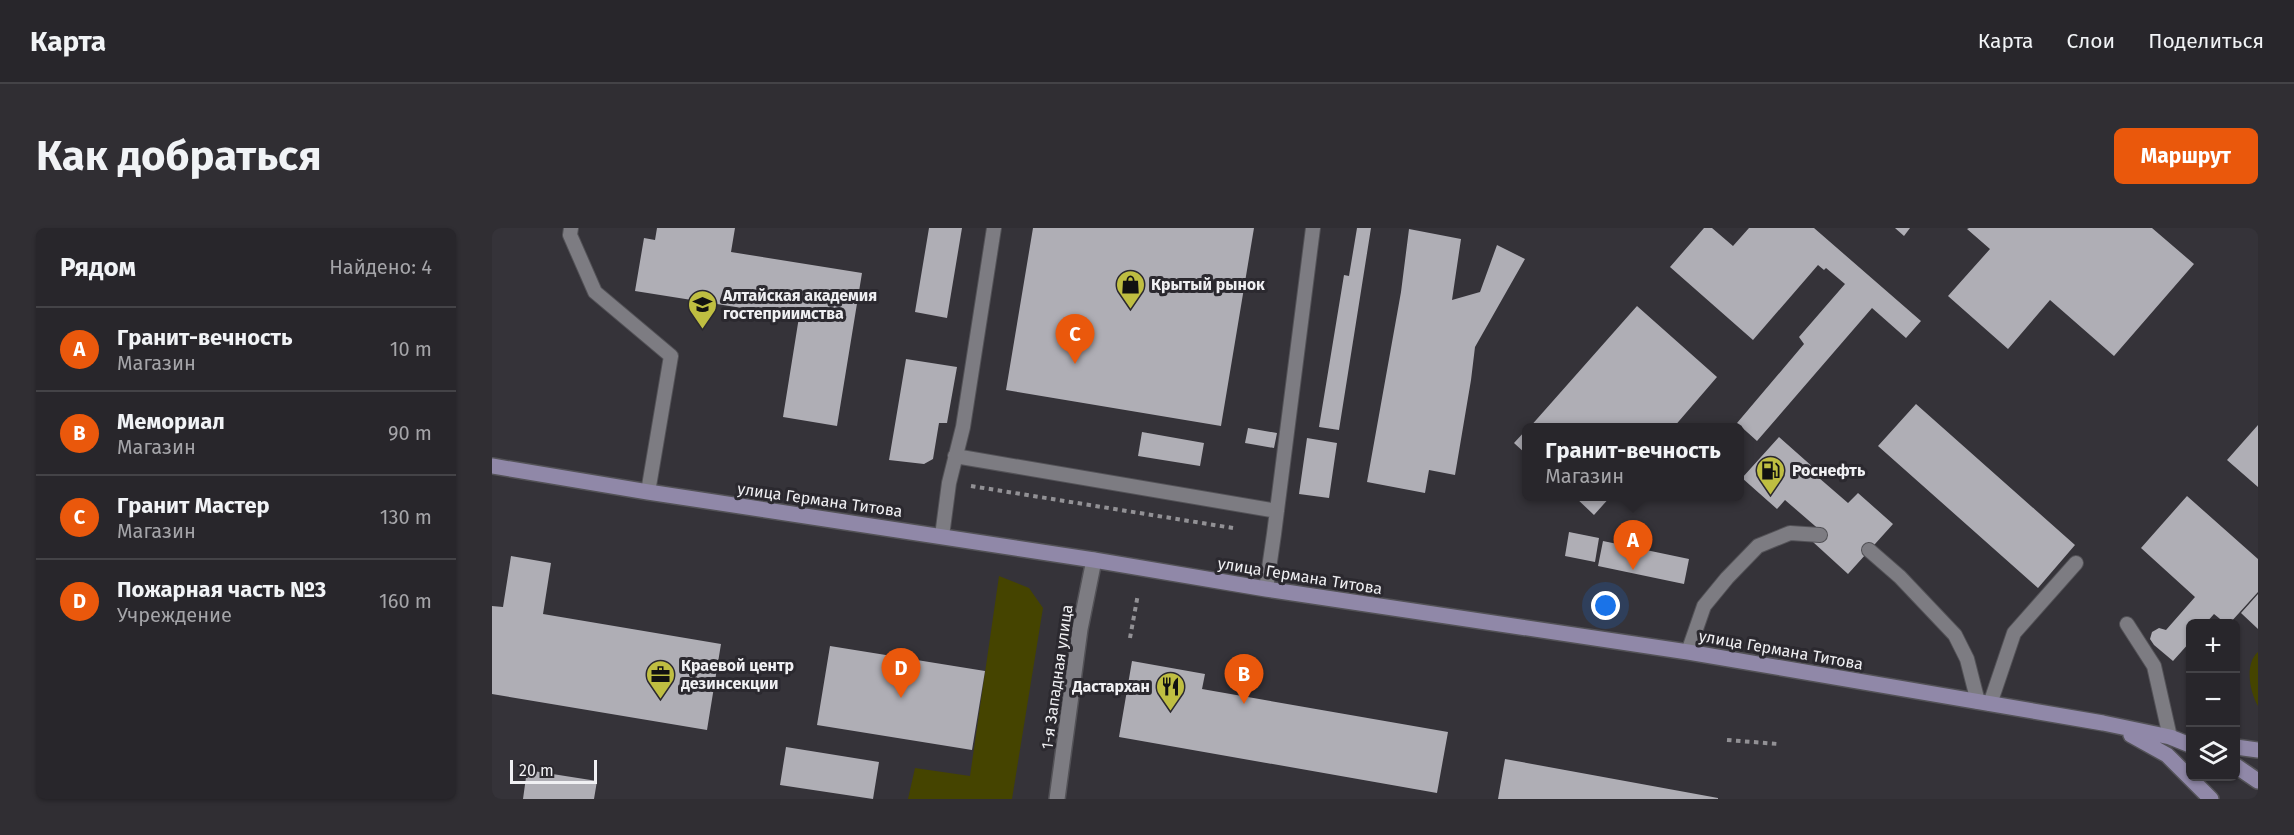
<!DOCTYPE html>
<html lang="ru">
<meta charset="utf-8">
<style>
:root{--surface:#28262b;--page:#302e33;--text:#f1f3f6;--muted:#a5a5a9;--line:#444347;--accent:#ea580c}
body{margin:0;font-family:"Fira Sans",sans-serif;background:var(--page);color:var(--text)}
.controls{position:absolute;right:18px;bottom:18px;display:grid;overflow:hidden;border-radius:9px;box-shadow:0 2px 4px #0004}
.controls button{width:54px;height:54px;display:grid;place-items:center;padding:0;border:0;border-bottom:2px solid var(--line);background:var(--surface);color:var(--text);font:30px sans-serif}
.scale{position:absolute;left:18px;bottom:15px;width:87px;box-sizing:border-box;padding-left:6px;border:3px solid #f0f0f3;border-top:0;font-size:16px;line-height:21px;white-space:nowrap;color:#f0f0f3;-webkit-text-stroke:4px #2b292f;paint-order:stroke}
.you{position:absolute;left:1114px;top:378px;width:21px;height:21px;margin:-15px;border:4px solid #fff;border-radius:50%;background:#1a73e8;box-shadow:0 0 0 9px #1a73e833}
.badge{display:grid;place-items:center;width:39px;height:39px;border-radius:50%;background:var(--accent);color:#fff;font-size:20px;font-weight:700}
.pin{position:absolute;translate:-50% -50px;filter:drop-shadow(0 2px 3px #0008)}
.pin::after{content:'';position:absolute;top:32px;width:21px;height:18px;background:inherit;clip-path:polygon(0 0,100% 0,50% 100%)}
.popup{position:absolute;left:1030px;top:195px;width:222px;height:78px;box-sizing:border-box;display:grid;place-content:center;border-radius:9px;background:var(--surface);filter:drop-shadow(0 2px 4px #0005);font-size:20px;white-space:nowrap;color:var(--muted)}
.popup b{font-size:22px;color:var(--text)}
.popup::after{content:'';position:absolute;left:50%;top:100%;margin-left:-12px;border:12px solid transparent;border-top-color:var(--surface)}
.list{margin:0;padding:0;list-style:none}
h2{display:flex;justify-content:space-between;align-items:center;height:78px;margin:0;padding:0 24px;font-size:26px}
h2 small{font-size:20px;font-weight:400;color:var(--muted)}
.list li{display:grid;grid-template-columns:39px 1fr auto;gap:18px;align-items:center;box-sizing:border-box;height:84px;padding:0 24px;border-top:2px solid var(--line)}
.list b{display:block;font-size:22px;white-space:nowrap}
.list p{margin:0;font-size:20px;white-space:nowrap;color:var(--muted)}
.list em{font-size:20px;font-style:normal;color:var(--muted)}
.icon{flex:none;width:33px;height:33px;fill:none;stroke:currentColor;stroke-width:2;stroke-linecap:round;stroke-linejoin:round}
.map{position:relative;flex:none;width:1766px;height:571px;overflow:hidden;border-radius:9px}
header{display:flex;align-items:center;gap:36px;box-sizing:border-box;height:84px;padding:0 30px;background:var(--surface);border-bottom:2px solid var(--line)}
header strong{font-size:28px}
nav{display:flex;gap:33px;margin-inline-start:auto;font-size:21px}
.intro{display:flex;align-items:center;justify-content:space-between;box-sizing:border-box;height:144px;padding:0 36px}
h1{margin:0;font-size:42px}
.button{padding:15px 27px;border-radius:9px;background:var(--accent);color:#fff;font-size:21px;font-weight:700}
main{display:flex;gap:36px;padding:0 36px}
aside{flex:1;background:var(--surface);border-radius:9px;box-shadow:0 2px 4px #0004}
.map>svg:first-child{display:block}
.green{fill:#454400}
.building{fill:#afaeb5}
.lines{fill:none;stroke-linecap:round;stroke-linejoin:round}
.lane-casing{stroke:#535257;stroke-width:16}
.street-casing{stroke:#535257;stroke-width:18}
.secondary-casing{stroke:#535257;stroke-width:18}
.path{stroke:#929195;stroke-width:4;stroke-dasharray:4.5 4.5;stroke-linecap:butt}
.lane{stroke:#7d7c82;stroke-width:14}
.street{stroke:#7d7c82;stroke-width:15}
.secondary{stroke:#9088a8;stroke-width:15}
.labels{text-anchor:middle;dominant-baseline:central;stroke-width:6;stroke-linejoin:round;paint-order:stroke}
.poi-label{font-size:16px;font-weight:bold;fill:#f0f0f3;stroke:#2b292f;text-anchor:start}
.street-label{font-size:16px;fill:#f0f0f3;stroke:#2b292f}
</style>
<header>
<strong>Карта</strong>
<nav><a>Карта</a><a>Слои</a><a>Поделиться</a></nav>
</header>
<div class="intro"><h1>Как добраться</h1><a class="button">Маршрут</a></div>
<main>
<aside>
<h2>Рядом<small>Найдено: 4</small></h2>
<ul class="list">
<li><span class="badge">A</span><div><b>Гранит-вечность</b><p>Магазин</p></div><em>10 m</em></li>
<li><span class="badge">B</span><div><b>Мемориал</b><p>Магазин</p></div><em>90 m</em></li>
<li><span class="badge">C</span><div><b>Гранит Мастер</b><p>Магазин</p></div><em>130 m</em></li>
<li><span class="badge">D</span><div><b>Пожарная часть №3</b><p>Учреждение</p></div><em>160 m</em></li>
</ul>
</aside>
<div class="map">
<svg width="1766" height="571" viewBox="0 0 1766 571">
<rect width="100%" height="100%" fill="#353339"/>
<!-- green -->
<path class="green" d="M507 348 537 360 551 380 520 571H416L423 540 478 548Z
M1766 424V478C1758 465 1752 436 1766 424Z"/>
<!-- building -->
<path class="building" d="M165 0H243L239 24 370 45 345 198 291 189 307 89 143 63 152 10 163 12Z
M437 0H470L455 90 423 84Z
M541 0H762L729 198 514 162Z
M865 0H879L847 202 827 199 852 47 857 48Z
M1212 0H1220L1241 18 1257 0H1322L1429 93 1414 110 1380 80 1265 213 1245 195 1312 116 1307 109 1353 56 1334 40 1332 42 1326 37 1261 112 1178 39Z
M1403 0H1418L1412 8Z
M1477 0H1660L1702 36 1622 128 1558 72 1516 121 1456 68 1498 21 1475 1Z
M917 1 969 11 960 72 988 64 1005 17 1033 31 983 119 979 152 963 247 937 242 933 265 875 254 909 64Z
M1145 78 1225 149 1181 200H1037Z
M414 131 465 139 455 195H447L441 231 432 236 397 232Z
M1424 176 1583 317 1546 360 1386 218Z
M1766 197V259L1735 232Z
M756 200 785 205 782 220 753 215Z
M1034 202V226L1022 215Z
M650 204 712 215 708 238 646 228Z
M1287 209 1322 240 1319 243 1356 275 1366 265 1401 296 1356 346 1321 314 1330 304 1293 272 1285 281 1250 250Z
M815 210 845 215 837 270 807 266Z
M1082 268H1119L1102 287Z
M1695 268 1766 331V364L1738 395H1733L1722 386 1714 395H1698V414L1681 433 1662 417 1658 411 1660 404 1667 400 1674 402 1703 369 1649 320Z
M1077 304 1107 310 1103 334 1073 328Z
M1111 313 1197 331 1192 356 1106 338Z
M19 328 59 335 51 386 229 416 215 502 0 466V378L11 379Z
M1766 366V401L1749 385Z
M338 418 493 443 480 522 325 497Z
M640 433 713 446 710 461 956 504 945 565 627 509Z
M294 519 387 534 381 571 288 557Z
M1013 531 1226 570V571H1006Z
M35 542 105 553 102 571H31Z"/>
<g class="lines">
<defs>
<path id="lane" d="M79 0 78 7 103 64 179 128 156 264
M463 228 785 283
M450 308 457 255 471 199 502 0
M1377 322 1408 349 1463 407 1475 431 1486 474
M774 361 782 306 821 0
M1635 396 1662 438 1678 509
M1196 424 1212 378 1235 350 1266 318 1298 305 1328 307
M1498 476 1522 405 1584 335"/>
<path id="street" d="M565 571 588 401 602 332"/>
<path id="secondary" d="M0 238 156 264 602 332 774 361 1196 424 1611 495 1678 509 1698 517
M1639 507 1675 527 1719 571
M1744 519 1766 522
M1744 538 1766 553"/>
</defs>
<!-- lane casing -->
<use href="#lane" class="lane-casing"/>
<!-- street casing -->
<use href="#street" class="street-casing"/>
<!-- secondary casing -->
<use href="#secondary" class="secondary-casing"/>
<!-- path -->
<path class="path" d="M479 258 741 300
M638 410 646 366
M1235 512 1286 516"/>
<!-- lane -->
<use href="#lane" class="lane"/>
<!-- street -->
<use href="#street" class="street"/>
<!-- secondary -->
<use href="#secondary" class="secondary"/>
</g>
<!-- icons -->
<defs>
<symbol id="shop-pin" viewBox="-11 -11 22 30"><path d="M0 17L-7.5 6A9.5 9.5 0 1 1 7.5 6Z" fill="#bfbe41" stroke="#2b292f"/><path d="M-5-2.5h2.3a2.7 3.5 0 0 1 5.4 0H5L5.5 6h-11ZM-1.5-2.5h3a1.5 2.3 0 0 0-3 0Z" fill="#111"/></symbol>
<symbol id="university-pin" viewBox="-11 -11 22 30"><path d="M0 17L-7.5 6A9.5 9.5 0 1 1 7.5 6Z" fill="#bfbe41" stroke="#2b292f"/><path d="M0-5L7-2L0 1L-7-2ZM-4 1L0 2.5L4 1V4Q0 6-4 4Z" fill="#111"/></symbol>
<symbol id="fuel-pin" viewBox="-11 -11 22 30"><path d="M0 17L-7.5 6A9.5 9.5 0 1 1 7.5 6Z" fill="#bfbe41" stroke="#2b292f"/><path d="M-5.5-6h7V0h2V4h1.3V-2.5L3-4.5l.8-.8L6-3V5H2.5V1h-1V6h-7ZM-4.2-4.7v3.2H.2V-4.7Z" fill="#111"/></symbol>
<symbol id="office-pin" viewBox="-11 -11 22 30"><path d="M0 17L-7.5 6A9.5 9.5 0 1 1 7.5 6Z" fill="#bfbe41" stroke="#2b292f"/><path d="M-6-3h4V-5.5h4V-3h4V5H-6ZM-1-4.5V-3h2v-1.5ZM-6 0V1H6V0Z" fill="#111"/></symbol>
<symbol id="restaurant-pin" viewBox="-11 -11 22 30"><path d="M0 17L-7.5 6A9.5 9.5 0 1 1 7.5 6Z" fill="#bfbe41" stroke="#2b292f"/><path d="M-5-6h1v4h1v-4h1v4h1v-4h1v5L-1.5 .5V6h-2V.5L-5-1ZM5-6V6H3V1.5H1.5Q1.5-4 5-6Z" fill="#111"/></symbol>
</defs>
<g fill-rule="evenodd">
<use href="#shop-pin" x="622" y="40" width="33" height="45"/>
<use href="#university-pin" x="194" y="60" width="33" height="45"/>
<use href="#fuel-pin" x="1262" y="226" width="33" height="45"/>
<use href="#office-pin" x="152" y="430" width="33" height="45"/>
<use href="#restaurant-pin" x="662" y="442" width="33" height="45"/>
</g>
<g class="labels">
<!-- poi labels -->
<g class="poi-label">
<text x="659" y="56">Крытый рынок</text>
<text x="231" y="67">Алтайская академия<tspan x="231" dy="18">гостеприимства</tspan></text>
<text x="1300" y="242">Роснефть</text>
<text x="189" y="437">Краевой центр<tspan x="189" dy="18">дезинсекции</tspan></text>
<text x="658" y="458" text-anchor="end">Дастархан</text>
</g>
<!-- street labels -->
<g class="street-label">
<text transform="translate(328 272) rotate(8)">улица Германа Титова</text>
<text transform="translate(808 348) rotate(9)">улица Германа Титова</text>
<text transform="translate(1289 422) rotate(10)">улица Германа Титова</text>
<text transform="translate(565 449) rotate(-82)">1-я Западная улица</text>
</g>
</g>
</svg>
<div class="controls">
<button>+</button>
<button>−</button>
<button><svg class="icon" aria-label="layers" viewBox="0 0 24 24"><path d="M12 4l9 5-9 5-9-5zM3 14l9 5 9-5"/></svg></button>
</div>
<div class="scale">20 m</div>
<div class="you"></div>
<div class="pin badge" style="left:1141px;top:342px">A</div>
<div class="popup"><b>Гранит-вечность</b>Магазин</div>
<div class="pin badge" style="left:752px;top:476px">B</div>
<div class="pin badge" style="left:583px;top:136px">C</div>
<div class="pin badge" style="left:409px;top:470px">D</div>
</div>
</main>
